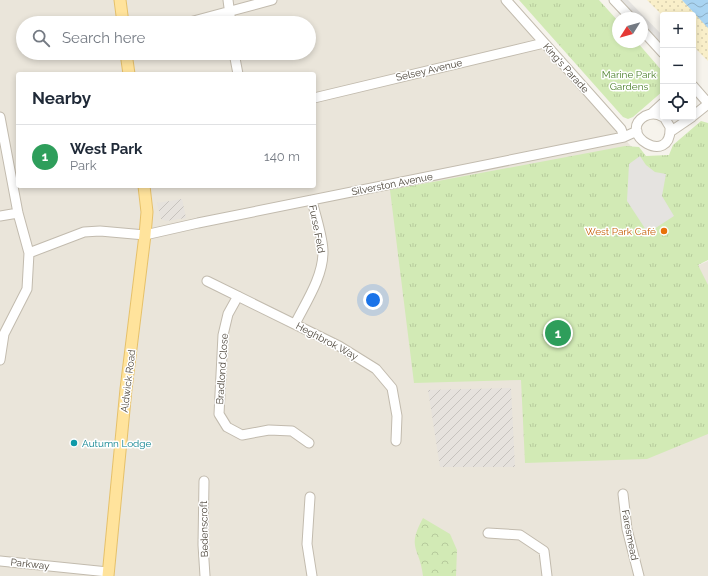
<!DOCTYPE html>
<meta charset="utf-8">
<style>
:root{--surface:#fff;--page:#f2f2f3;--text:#1f2937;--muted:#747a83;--line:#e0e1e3;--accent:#111827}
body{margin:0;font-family:Raleway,sans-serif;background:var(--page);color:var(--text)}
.controls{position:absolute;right:12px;top:12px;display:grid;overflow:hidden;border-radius:4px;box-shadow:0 2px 6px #0003}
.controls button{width:36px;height:36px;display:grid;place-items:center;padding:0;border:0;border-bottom:1px solid var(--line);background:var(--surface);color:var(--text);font:20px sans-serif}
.compass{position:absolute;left:612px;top:12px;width:36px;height:36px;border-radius:50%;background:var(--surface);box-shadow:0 2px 6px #0003;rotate:233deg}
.you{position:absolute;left:373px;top:300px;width:14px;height:14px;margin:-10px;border:3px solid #fff;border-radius:50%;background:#1a73e8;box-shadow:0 0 0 6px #1a73e833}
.badge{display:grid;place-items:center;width:26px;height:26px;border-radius:50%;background:var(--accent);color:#fff;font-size:13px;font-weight:700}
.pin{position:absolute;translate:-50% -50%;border:2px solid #fff;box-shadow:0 1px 4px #0006}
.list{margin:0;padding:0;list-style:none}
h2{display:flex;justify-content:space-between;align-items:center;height:52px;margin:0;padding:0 16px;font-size:17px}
h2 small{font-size:13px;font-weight:400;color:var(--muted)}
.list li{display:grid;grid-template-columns:26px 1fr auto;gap:12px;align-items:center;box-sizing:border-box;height:64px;padding:0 16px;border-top:1px solid var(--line)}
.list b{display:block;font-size:15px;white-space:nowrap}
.list p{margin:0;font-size:13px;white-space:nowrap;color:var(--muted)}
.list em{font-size:13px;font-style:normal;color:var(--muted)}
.icon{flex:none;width:22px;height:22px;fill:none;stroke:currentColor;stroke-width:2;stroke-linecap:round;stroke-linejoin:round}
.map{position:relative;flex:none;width:708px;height:576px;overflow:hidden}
.search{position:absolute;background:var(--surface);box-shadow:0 2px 6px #0003;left:16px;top:16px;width:300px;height:44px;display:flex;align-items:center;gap:10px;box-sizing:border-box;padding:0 14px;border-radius:22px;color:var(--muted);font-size:15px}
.panel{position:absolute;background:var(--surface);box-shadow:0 2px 6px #0003;left:16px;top:72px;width:300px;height:116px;border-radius:4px}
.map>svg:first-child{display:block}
.residential{fill:#eae5da;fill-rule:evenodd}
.industrial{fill:url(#industrial-furrows)}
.forest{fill:url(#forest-crowns)}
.sand{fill:url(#sand-dots)}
.park{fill:url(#park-tufts)}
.parking{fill:#e5e3e0}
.water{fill:url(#water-waves)}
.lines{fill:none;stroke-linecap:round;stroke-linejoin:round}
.minor-casing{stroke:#c2bbae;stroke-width:11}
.major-casing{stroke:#e6c16a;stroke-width:13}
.minor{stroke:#fff;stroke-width:9}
.major{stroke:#ffe39c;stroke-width:11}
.food-dot{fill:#e8710a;stroke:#fff;stroke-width:1.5}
.culture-dot{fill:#0f9aa8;stroke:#fff;stroke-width:1.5}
.labels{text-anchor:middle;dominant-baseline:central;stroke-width:3;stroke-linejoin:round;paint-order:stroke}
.street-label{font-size:10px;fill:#4b4439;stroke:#fff}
.park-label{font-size:10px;fill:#4a7f2a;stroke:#fff}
.food-label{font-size:10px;fill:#c56008;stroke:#fff;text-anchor:end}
.culture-label{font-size:10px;fill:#0d838f;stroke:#fff;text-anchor:start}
</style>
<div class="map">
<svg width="708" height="576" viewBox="0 0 708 576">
<defs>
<pattern id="industrial-furrows" width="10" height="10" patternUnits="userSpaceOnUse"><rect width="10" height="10" fill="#e6e2dd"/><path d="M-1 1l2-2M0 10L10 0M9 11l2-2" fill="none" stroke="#c7c3be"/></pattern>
<pattern id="forest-crowns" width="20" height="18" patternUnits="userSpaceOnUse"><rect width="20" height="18" fill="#d2eab5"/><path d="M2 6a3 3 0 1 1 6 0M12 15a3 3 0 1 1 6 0" fill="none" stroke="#b6ca9c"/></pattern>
<pattern id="sand-dots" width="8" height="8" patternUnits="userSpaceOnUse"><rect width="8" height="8" fill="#f9efc9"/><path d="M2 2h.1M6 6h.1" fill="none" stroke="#d7cead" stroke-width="1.8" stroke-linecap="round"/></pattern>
<pattern id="park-tufts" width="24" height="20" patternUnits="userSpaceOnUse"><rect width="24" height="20" fill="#d2eab5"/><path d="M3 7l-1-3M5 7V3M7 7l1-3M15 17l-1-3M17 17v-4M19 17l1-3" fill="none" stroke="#b6ca9c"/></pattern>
<pattern id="water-waves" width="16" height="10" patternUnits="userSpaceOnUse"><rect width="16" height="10" fill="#a9d4f2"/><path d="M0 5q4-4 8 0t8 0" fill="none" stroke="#8caec5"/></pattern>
</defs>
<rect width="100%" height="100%" fill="#f6f3ec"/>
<!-- residential -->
<path class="residential" d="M0 0H502L637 153 676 213 699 265 708 261V576H0ZM23 23H309V53H23ZM18 74H314V186H18Z"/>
<!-- industrial -->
<path class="industrial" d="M182 199 186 218 166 221 161 219 157 203Z
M511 388 515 467H440L428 390Z"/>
<!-- forest -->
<path class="forest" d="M423 518 450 534 457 550 456 576H423C420 547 406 549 423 518Z"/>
<!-- sand -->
<path class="sand" d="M647 0H708V61L693 46V15L663 16Z"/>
<!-- park -->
<path class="park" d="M519 0H599L618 21V42H637L663 72V91L633 117 628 119 623 117Z
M701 121 708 123V260L698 265 708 285V434L647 459 525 463 521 380 414 383 390 190 625 146 639 147 646 156 669 155 673 145Z"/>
<!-- parking -->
<path class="parking" d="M619 0H628L663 36V46L642 24V18H636Z
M640 156 646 165 655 172 666 174 662 196 674 216 648 233 627 201 629 164Z"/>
<!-- water -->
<path class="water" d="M682 0H708V28Z"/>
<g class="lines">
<defs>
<path id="minor" d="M228 0 231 23
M506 0 621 129 624 137
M614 0 631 18
M186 23 272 0
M642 30 663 53
M234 53 238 74
M693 86 708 103
M314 98 544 43
M651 114 663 103
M693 116 708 104
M0 117 18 213 29 253 27 289 4 334 0 360
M663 117C657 113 651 113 645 116 615 134 672 168 670 127L664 117
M670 132 692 117
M0 216 18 213
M29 253 84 232 100 231 145 235 198 223 624 137 637 131
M207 281 339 346 376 369 392 388 397 416 396 441
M238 296 228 314 223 335 219 414 227 427 242 435 269 430 292 431 309 443
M295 324C306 302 323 277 323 252 323 237 315 215 312 200
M204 481 203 545 205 576
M623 494 627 529 639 576
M310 497 307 544 312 576
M488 533 520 535 544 551 547 576
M0 561 108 572"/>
<path id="major" d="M120 0 123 23
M126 53 129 74
M108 576 126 389 145 235 147 212 144 186"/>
</defs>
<!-- minor casing -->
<use href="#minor" class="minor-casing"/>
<!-- major casing -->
<use href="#major" class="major-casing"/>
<!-- minor -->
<use href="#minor" class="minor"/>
<!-- major -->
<use href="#major" class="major"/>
</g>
<!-- markers -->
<circle class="food-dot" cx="664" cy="231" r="4"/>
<circle class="culture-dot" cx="74" cy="443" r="4"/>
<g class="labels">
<!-- street labels -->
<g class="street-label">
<text transform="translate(566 68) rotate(48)">King's Parade</text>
<text transform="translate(429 70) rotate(-13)">Selsey Avenue</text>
<text transform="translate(392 184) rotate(-11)">Silverston Avenue</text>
<text transform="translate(317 229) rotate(79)">Furse Feld</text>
<text transform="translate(327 341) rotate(28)">Heghbrok Way</text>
<text transform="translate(222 369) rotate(-86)">Bradlond Close</text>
<text transform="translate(128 381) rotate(-83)">Aldwick Road</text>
<text transform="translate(204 529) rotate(-91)">Bedenscroft</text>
<text transform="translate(630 535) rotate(79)">Faresmead</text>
<text transform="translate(30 564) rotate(6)">Parkway</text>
</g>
<!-- park labels -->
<g class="park-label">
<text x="629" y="74">Marine Park<tspan x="629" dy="12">Gardens</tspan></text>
</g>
<!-- food labels -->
<g class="food-label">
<text x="656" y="231">West Park Café</text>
</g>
<!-- culture labels -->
<g class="culture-label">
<text x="82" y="443">Autumn Lodge</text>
</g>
</g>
</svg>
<div class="controls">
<button>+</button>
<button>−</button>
<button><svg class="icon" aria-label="locate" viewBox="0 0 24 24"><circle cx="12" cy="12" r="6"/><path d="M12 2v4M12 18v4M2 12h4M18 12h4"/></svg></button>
</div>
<svg class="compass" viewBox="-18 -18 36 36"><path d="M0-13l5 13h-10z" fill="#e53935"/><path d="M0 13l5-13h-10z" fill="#747a83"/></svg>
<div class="you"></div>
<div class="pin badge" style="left:558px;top:333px;background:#2e9e5b">1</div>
<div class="search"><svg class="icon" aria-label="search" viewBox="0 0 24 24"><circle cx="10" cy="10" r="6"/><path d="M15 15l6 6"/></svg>Search here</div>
<section class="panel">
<h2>Nearby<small></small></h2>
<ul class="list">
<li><span class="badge" style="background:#2e9e5b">1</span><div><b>West Park</b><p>Park</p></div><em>140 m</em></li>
</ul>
</section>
</div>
